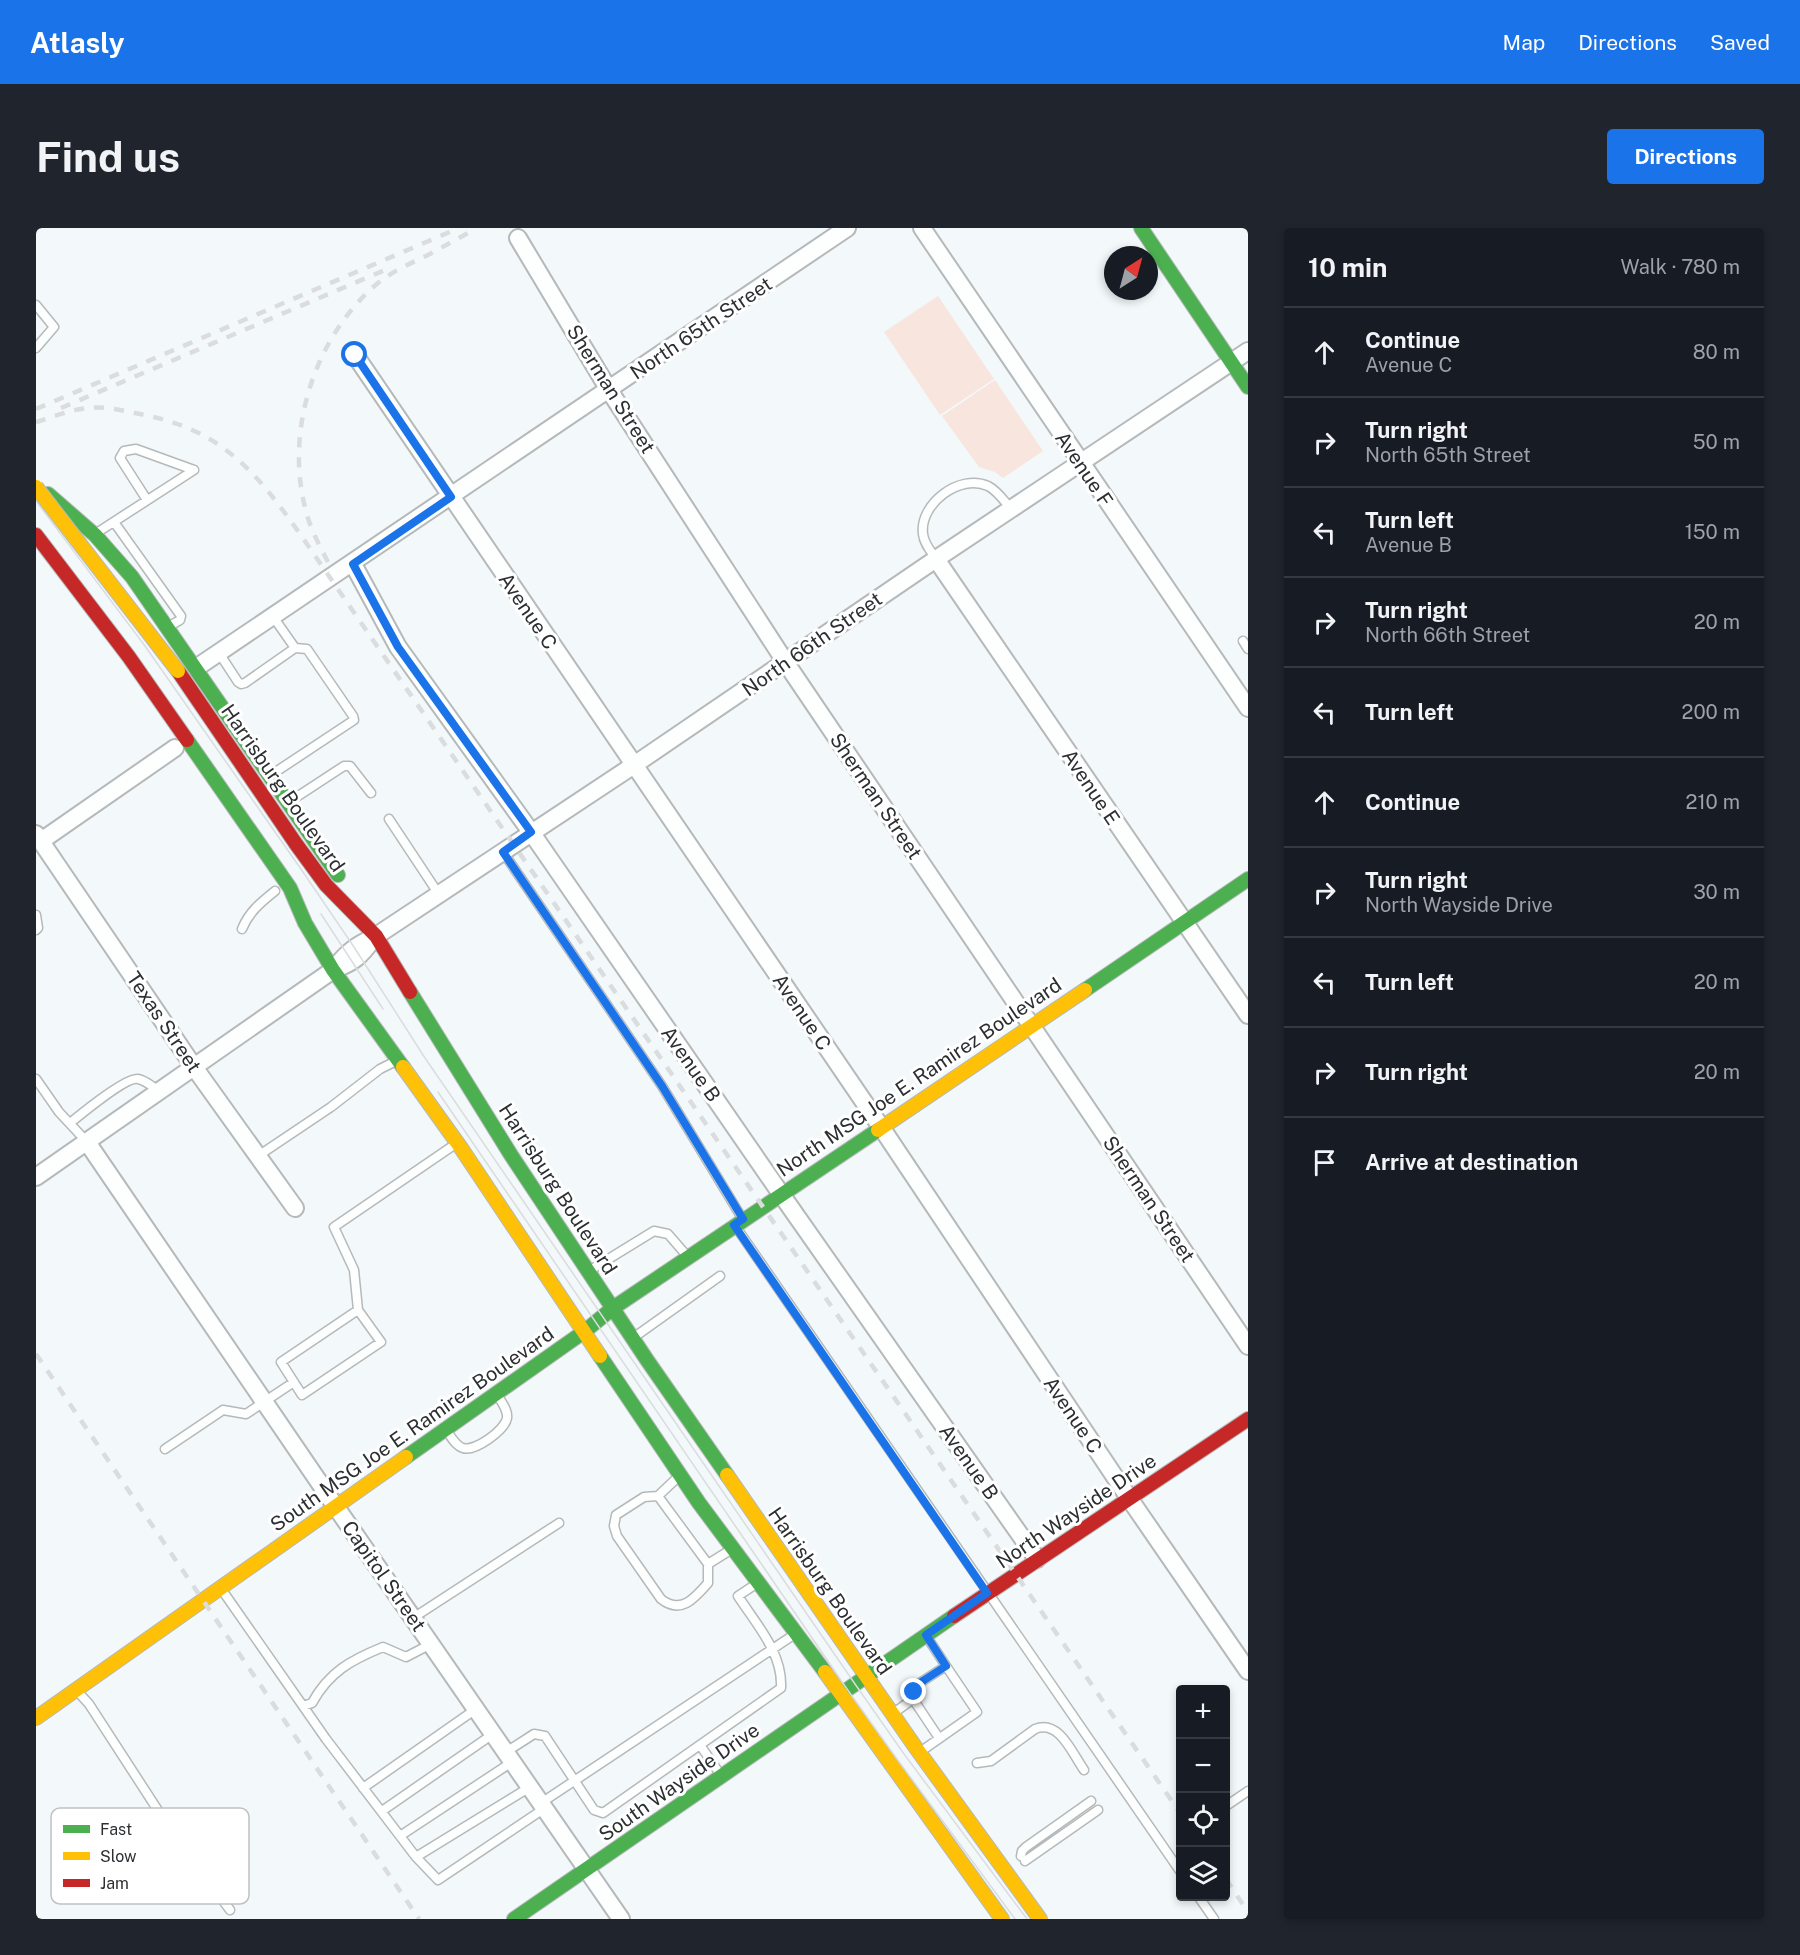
<!DOCTYPE html>
<meta charset="utf-8">
<style>
:root{--surface:#171b24;--page:#20242c;--text:#f1f3f6;--muted:#9ea1a6;--line:#363941;--accent:#1a73e8}
body{margin:0;font-family:"Public Sans",sans-serif;background:var(--page);color:var(--text)}
.controls{position:absolute;right:18px;bottom:18px;display:grid;overflow:hidden;border-radius:6px;box-shadow:0 3px 9px #0003}
.controls button{width:54px;height:54px;display:grid;place-items:center;padding:0;border:0;border-bottom:2px solid var(--line);background:var(--surface);color:var(--text);font:30px sans-serif}
.compass{position:absolute;left:1068px;top:18px;width:54px;height:54px;border-radius:50%;background:var(--surface);box-shadow:0 3px 9px #0003;rotate:36deg}
.stop{position:absolute;width:18px;height:18px;margin:-14px;border:4px solid #1a73e8;border-radius:50%;background:#fff}
.stop.end{background:#1a73e8;border-color:#fff;box-shadow:0 2px 6px #0008}
.list{margin:0;padding:0;list-style:none}
h2{display:flex;justify-content:space-between;align-items:center;height:78px;margin:0;padding:0 24px;font-size:26px}
h2 small{font-size:20px;font-weight:400;color:var(--muted)}
.list li{display:grid;grid-template-columns:39px 1fr auto;gap:18px;align-items:center;box-sizing:border-box;height:90px;padding:0 24px;border-top:2px solid var(--line)}
.list b{display:block;font-size:22px;white-space:nowrap}
.list p{margin:0;font-size:20px;white-space:nowrap;color:var(--muted)}
.list em{font-size:20px;font-style:normal;color:var(--muted)}
.icon{flex:none;width:33px;height:33px;fill:none;stroke:currentColor;stroke-width:2;stroke-linecap:round;stroke-linejoin:round}
.map{position:relative;flex:none;width:1212px;height:1691px;overflow:hidden;border-radius:6px}
header{display:flex;align-items:center;gap:36px;box-sizing:border-box;height:84px;padding:0 30px;background:var(--accent);color:#fff}
header strong{font-size:28px}
nav{display:flex;gap:33px;margin-inline-start:auto;font-size:21px}
.intro{display:flex;align-items:center;justify-content:space-between;box-sizing:border-box;height:144px;padding:0 36px}
h1{margin:0;font-size:42px}
.button{padding:15px 27px;border-radius:6px;background:var(--accent);color:#fff;font-size:21px;font-weight:700}
main{display:flex;gap:36px;padding:0 36px}
aside{flex:1;background:var(--surface);border-radius:6px;box-shadow:0 3px 9px #0003}
.map>svg:first-child{display:block}
.green{fill:#f7e5de}
.lines{fill:none;stroke-linecap:round;stroke-linejoin:round}
.lane-casing{stroke:#b5b9ba;stroke-width:11}
.street-casing{stroke:#b5b9ba;stroke-width:20}
.fast-casing{stroke:#b5b9ba;stroke-width:16}
.slow-casing{stroke:#b5b9ba;stroke-width:16}
.jam-casing{stroke:#b5b9ba;stroke-width:16}
.lane{stroke:#fdfefe;stroke-width:8}
.street{stroke:#fdfefe;stroke-width:16}
.fast{stroke:#4caf50;stroke-width:14}
.slow{stroke:#ffc107;stroke-width:14}
.jam{stroke:#c62828;stroke-width:14}
.tram{stroke:#dadcdd;stroke-width:1.5}
.rail{stroke:#dadcdd;stroke-width:4.5;stroke-dasharray:10 10;stroke-linecap:butt}
.slow-bridge-casing{stroke:#b5b9ba;stroke-width:16;stroke-linecap:butt}
.slow-bridge{stroke:#ffc107;stroke-width:14}
.route{stroke:#1a73e8;stroke-width:8}
.labels{text-anchor:middle;dominant-baseline:central;stroke-width:6;stroke-linejoin:round;paint-order:stroke}
.street-label{font-size:20px;fill:#2c2f31;stroke:#fff}
.key{fill:#fff;stroke:#c0c1c1;stroke-width:1.5}
.key-label{font-size:16px;fill:#2c2f31}
</style>
<header>
<strong>Atlasly</strong>
<nav><a>Map</a><a>Directions</a><a>Saved</a></nav>
</header>
<div class="intro"><h1>Find us</h1><a class="button">Directions</a></div>
<main>
<div class="map">
<svg width="1212" height="1691" viewBox="0 0 1212 1691">
<rect width="100%" height="100%" fill="#f3f8fa"/>
<!-- green -->
<path class="green" d="M902 68 958 151 904 187 848 104Z
M959 152 1007 223 967 250 959 244 943 239 906 188Z"/>
<g class="lines">
<defs>
<path id="lane" d="M0 77 18 99 0 120
M111 272 84 230 88 223 100 221 158 242
M78 294 145 388 144 392 132 399
M59 306 158 242
M900 331C895 323 888 316 887 306 883 276 924 245 952 258 962 263 968 273 975 281
M1207 413 1212 421
M183 425 202 454 205 456 209 455 259 420 238 390
M235 547 318 492 317 488 271 421 259 420
M253 574 308 538H314L335 565
M353 591 402 665
M467 624 626 858 706 990
M0 687 2 700 0 702
M206 701C213 684 224 675 239 663
M0 851 23 884 51 914
M34 895C45 886 91 848 102 851 109 852 117 859 123 863
M222 928 295 879 344 841 360 833
M700 999 1144 1643
M553 1043 618 1003 632 1006 652 1029
M322 1082 345 1114 266 1167 245 1134Z
M322 1082 318 1042 298 999 421 915
M597 1110 684 1048
M411 1203C415 1209 420 1218 427 1220 439 1224 469 1202 471 1190 472 1182 466 1175 462 1168
M129 1221 187 1182 210 1186 258 1154
M642 1249 622 1268 672 1336 696 1321
M622 1268 608 1269 580 1287 578 1298 581 1308 625 1371C645 1387 659 1370 672 1355V1336
M186 1362 290 1511 380 1629 402 1652 509 1580
M377 1390 523 1295
M42 1464 53 1476 134 1601 194 1682
M877 1471 903 1510
M267 1478 276 1475C293 1444 315 1432 347 1419L370 1429 395 1416
M859 1484 877 1471 879 1458 910 1438 891 1409
M664 1517 684 1546
M470 1524 498 1506 509 1508 558 1582 567 1585 745 1460C747 1425 720 1396 702 1368L720 1356
M884 1524 941 1484 910 1438
M941 1535 955 1533 999 1501C1023 1491 1036 1525 1048 1542
M327 1560 440 1481
M505 1575 759 1406
M1190 1578 1212 1563
M346 1583 457 1506
M364 1608 476 1534
M985 1628 986 1623 990 1619 1055 1573
M380 1629 494 1559
M989 1633 1062 1582
M1162 1668 1178 1691"/>
<path id="street" d="M886 0 1212 480
M482 10 573 162 750 435 1212 1118
M319 127 845 899 1093 1270 1212 1443
M900 331 1212 787
M317 336 362 419 495 604 745 966 1001 1331
M160 440 811 0
M0 606 158 839 259 980
M5 613 139 520
M297 742C311 724 319 718 340 708L598 537 900 331 1212 123
M51 914 300 1279 585 1691
M0 949 297 742C318 734 324 729 337 711"/>
<path id="fast" d="M1105 0 1212 159
M12 266 59 307 96 349 302 647
M151 512 254 660 269 695 297 742 367 839
M1049 762 1212 651
M374 764 475 927 611 1132 691 1247
M564 1128 663 1275 789 1444
M370 1229 549 1103 577 1080 842 902
M478 1691 918 1388"/>
<path id="slow" d="M367 839 425 920 564 1128
M842 902 1049 762
M691 1247 880 1520 1004 1691
M789 1444 966 1691
M0 1490 370 1229"/>
<path id="jam" d="M0 307 93 429 151 512
M142 443 260 616 290 657 340 708 374 764
M918 1388 1212 1191"/>
</defs>
<!-- lane casing -->
<use href="#lane" class="lane-casing"/>
<!-- street casing -->
<use href="#street" class="street-casing"/>
<!-- fast casing -->
<use href="#fast" class="fast-casing"/>
<!-- slow casing -->
<use href="#slow" class="slow-casing"/>
<!-- jam casing -->
<use href="#jam" class="jam-casing"/>
<!-- lane -->
<use href="#lane" class="lane"/>
<!-- street -->
<use href="#street" class="street"/>
<!-- fast -->
<use href="#fast" class="fast"/>
<!-- slow -->
<use href="#slow" class="slow"/>
<!-- jam -->
<use href="#jam" class="jam"/>
<!-- tram -->
<path class="tram" d="M0 273 109 418 267 644 318 719 389 830 819 1456 868 1526 991 1691
M285 686 347 781
M402 864 811 1461 861 1531 979 1691"/>
<!-- rail -->
<path class="rail" d="M25 180 356 39
M0 181 423 0
M0 194C17 189 36 181 53 180 69 178 89 183 104 186 184 201 219 242 264 306L1144 1585
M292 334C282 315 272 296 268 275 250 197 281 106 342 55 357 43 373 36 390 28 405 20 419 12 434 4
M0 1126 383 1691
M1190 1651 1212 1684"/>
<defs>
<path id="slow-bridge" d="M0 259 142 443"/>
</defs>
<!-- slow-bridge casing -->
<use href="#slow-bridge" class="slow-bridge-casing"/>
<!-- slow-bridge -->
<use href="#slow-bridge" class="slow-bridge"/>
</g>
<g class="lines">
<!-- route -->
<path class="route" d="M319 127 415 269 317 336 362 419 495 604 467 624 626 858 707 991 698 997 951 1365 890 1407 910 1438 879 1458 878 1464"/>
</g>
<g class="labels">
<!-- street labels -->
<g class="street-label">
<text transform="translate(665 100) rotate(-34)">North 65th Street</text>
<text transform="translate(575 161) rotate(58)">Sherman Street</text>
<text transform="translate(1048 241) rotate(56)">Avenue F</text>
<text transform="translate(492 383) rotate(56)">Avenue C</text>
<text transform="translate(776 416) rotate(-35)">North 66th Street</text>
<text transform="translate(1055 559) rotate(56)">Avenue E</text>
<text transform="translate(247 560) rotate(55)">Harrisburg Boulevard</text>
<text transform="translate(840 568) rotate(56)">Sherman Street</text>
<text transform="translate(766 784) rotate(56)">Avenue C</text>
<text transform="translate(128 794) rotate(56)">Texas Street</text>
<text transform="translate(655 836) rotate(55)">Avenue B</text>
<text transform="translate(883 849) rotate(-34)">North MSG Joe E. Ramirez Boulevard</text>
<text transform="translate(522 961) rotate(57)">Harrisburg Boulevard</text>
<text transform="translate(1113 971) rotate(56)">Sherman Street</text>
<text transform="translate(1037 1187) rotate(56)">Avenue C</text>
<text transform="translate(376 1201) rotate(-35)">South MSG Joe E. Ramirez Boulevard</text>
<text transform="translate(933 1234) rotate(55)">Avenue B</text>
<text transform="translate(1040 1283) rotate(-34)">North Wayside Drive</text>
<text transform="translate(348 1348) rotate(55)">Capitol Street</text>
<text transform="translate(794 1363) rotate(55)">Harrisburg Boulevard</text>
<text transform="translate(643 1554) rotate(-35)">South Wayside Drive</text>
</g>
</g>
<!-- legend -->
<rect x="15" y="1580" width="198" height="96" rx="9" class="key"/>
<rect x="27" y="1597" width="27" height="8" fill="#4caf50"/>
<rect x="27" y="1624" width="27" height="8" fill="#ffc107"/>
<rect x="27" y="1651" width="27" height="8" fill="#c62828"/>
<g class="key-label">
<text x="64" y="1607">Fast</text>
<text x="64" y="1634">Slow</text>
<text x="64" y="1661">Jam</text>
</g>
</svg>
<div class="controls">
<button>+</button>
<button>−</button>
<button><svg class="icon" aria-label="locate" viewBox="0 0 24 24"><circle cx="12" cy="12" r="6"/><path d="M12 2v4M12 18v4M2 12h4M18 12h4"/></svg></button>
<button><svg class="icon" aria-label="layers" viewBox="0 0 24 24"><path d="M12 4l9 5-9 5-9-5zM3 14l9 5 9-5"/></svg></button>
</div>
<svg class="compass" viewBox="-18 -18 36 36"><path d="M0-13l5 13h-10z" fill="#e53935"/><path d="M0 13l5-13h-10z" fill="#9ea1a6"/></svg>
<div class="stop" style="left:319px;top:127px"></div>
<div class="stop end" style="left:878px;top:1464px"></div>
</div>
<aside>
<h2>10 min<small>Walk · 780 m</small></h2>
<ul class="list">
<li><svg class="icon" aria-label="ahead" viewBox="0 0 24 24"><path d="M12 20V5M6 11l6-6 6 6"/></svg><div><b>Continue</b><p>Avenue C</p></div><em>80 m</em></li>
<li><svg class="icon" aria-label="right" viewBox="0 0 24 24"><path d="M7 20v-9h11M14 6l5 5-5 5"/></svg><div><b>Turn right</b><p>North 65th Street</p></div><em>50 m</em></li>
<li><svg class="icon" aria-label="left" viewBox="0 0 24 24"><path d="M17 20v-9H6M10 6l-5 5 5 5"/></svg><div><b>Turn left</b><p>Avenue B</p></div><em>150 m</em></li>
<li><svg class="icon" aria-label="right" viewBox="0 0 24 24"><path d="M7 20v-9h11M14 6l5 5-5 5"/></svg><div><b>Turn right</b><p>North 66th Street</p></div><em>20 m</em></li>
<li><svg class="icon" aria-label="left" viewBox="0 0 24 24"><path d="M17 20v-9H6M10 6l-5 5 5 5"/></svg><div><b>Turn left</b></div><em>200 m</em></li>
<li><svg class="icon" aria-label="ahead" viewBox="0 0 24 24"><path d="M12 20V5M6 11l6-6 6 6"/></svg><div><b>Continue</b></div><em>210 m</em></li>
<li><svg class="icon" aria-label="right" viewBox="0 0 24 24"><path d="M7 20v-9h11M14 6l5 5-5 5"/></svg><div><b>Turn right</b><p>North Wayside Drive</p></div><em>30 m</em></li>
<li><svg class="icon" aria-label="left" viewBox="0 0 24 24"><path d="M17 20v-9H6M10 6l-5 5 5 5"/></svg><div><b>Turn left</b></div><em>20 m</em></li>
<li><svg class="icon" aria-label="right" viewBox="0 0 24 24"><path d="M7 20v-9h11M14 6l5 5-5 5"/></svg><div><b>Turn right</b></div><em>20 m</em></li>
<li><svg class="icon" aria-label="arrive" viewBox="0 0 24 24"><path d="M6 21V4h12l-3 4 3 4H6"/></svg><div><b>Arrive at destination</b></div></li>
</ul>
</aside>
</main>
